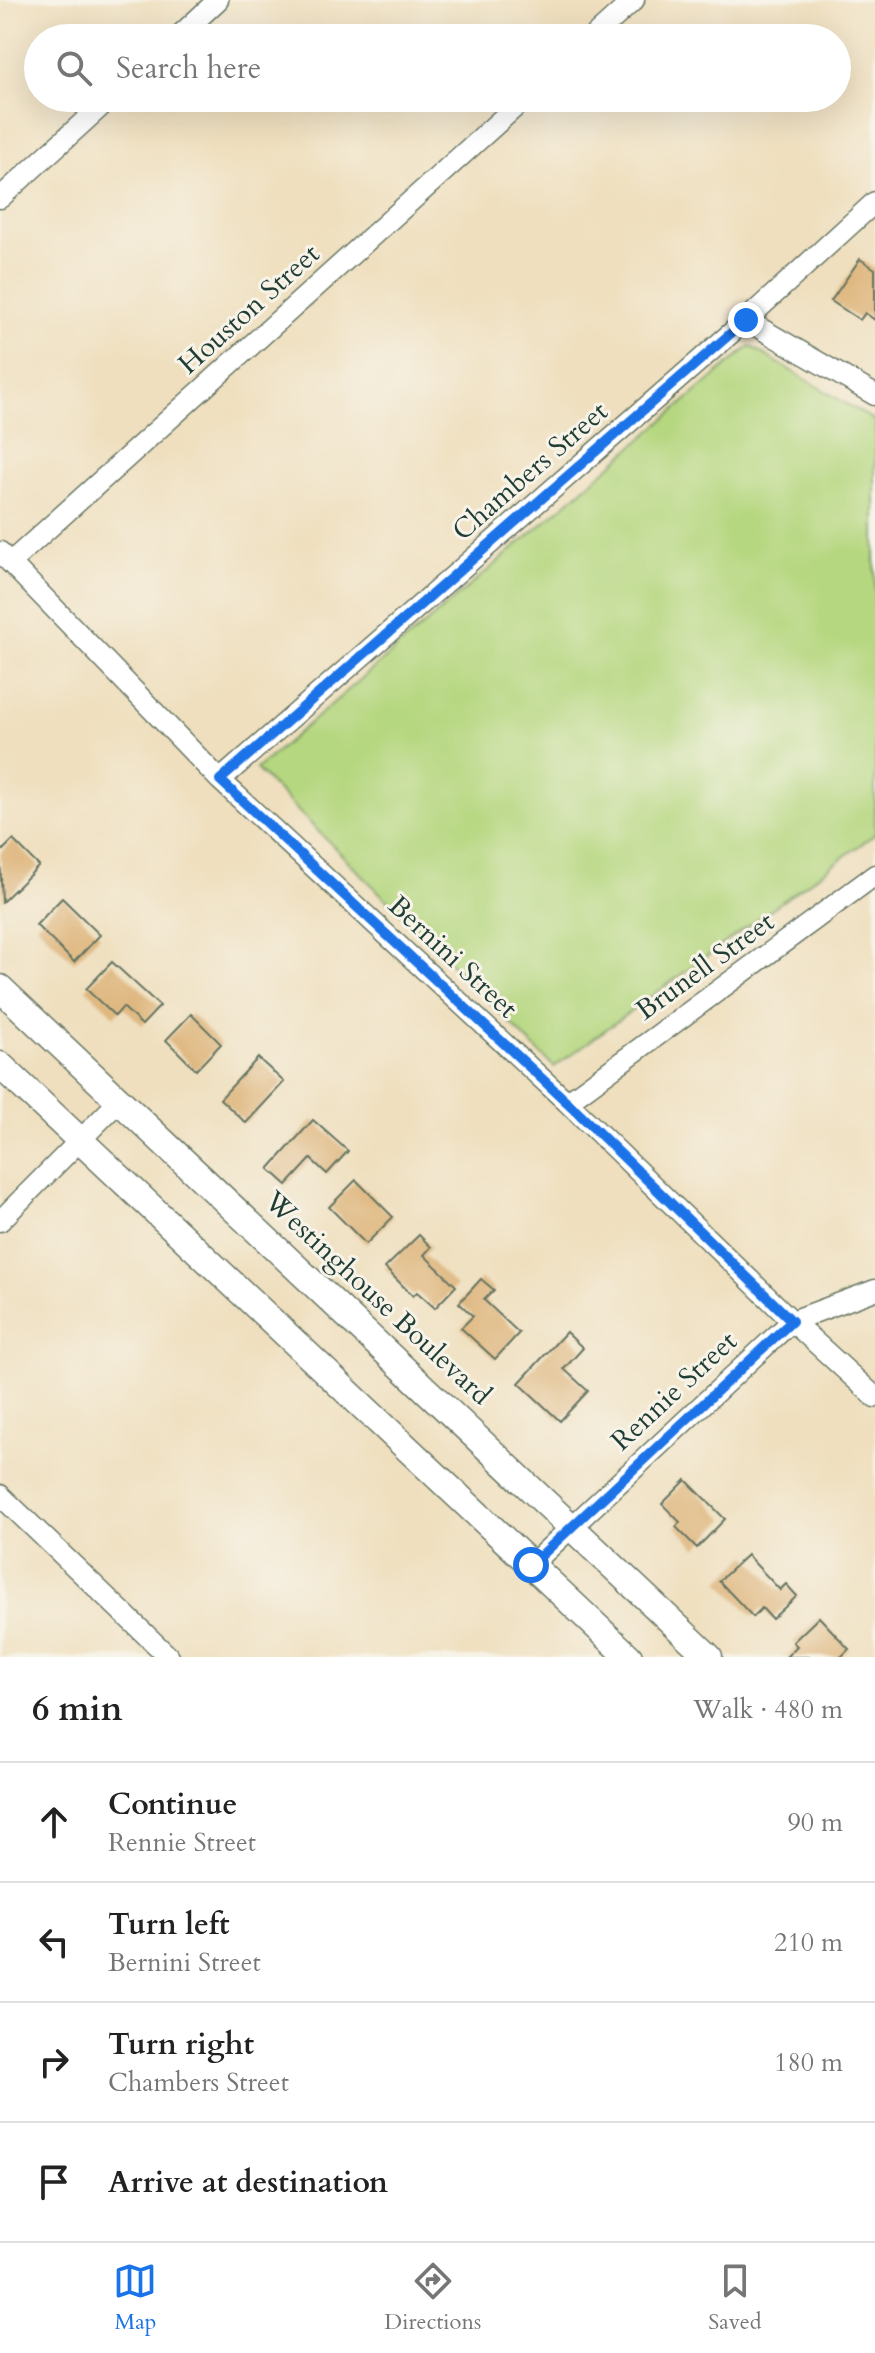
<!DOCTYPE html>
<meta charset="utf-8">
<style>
:root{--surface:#fff;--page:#f6f6f6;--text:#222;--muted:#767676;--line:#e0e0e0;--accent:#1a73e8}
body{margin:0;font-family:Cardo,serif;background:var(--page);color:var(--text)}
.stop{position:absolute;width:24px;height:24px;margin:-18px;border:6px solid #1a73e8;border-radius:50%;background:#fff}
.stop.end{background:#1a73e8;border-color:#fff;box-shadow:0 2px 8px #0008}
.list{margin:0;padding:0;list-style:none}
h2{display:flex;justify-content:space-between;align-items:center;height:104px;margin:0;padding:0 32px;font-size:34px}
h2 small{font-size:26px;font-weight:400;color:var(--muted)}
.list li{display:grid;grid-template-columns:52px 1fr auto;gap:24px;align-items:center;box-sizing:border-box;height:120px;padding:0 32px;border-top:2px solid var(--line)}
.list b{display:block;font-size:30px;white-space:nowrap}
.list p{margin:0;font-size:26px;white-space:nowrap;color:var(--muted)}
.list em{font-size:26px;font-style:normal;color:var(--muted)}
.icon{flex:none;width:44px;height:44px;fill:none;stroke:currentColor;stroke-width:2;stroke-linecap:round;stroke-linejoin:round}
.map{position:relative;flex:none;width:875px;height:1657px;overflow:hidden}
.search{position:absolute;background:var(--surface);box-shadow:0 8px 32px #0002;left:24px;right:24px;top:24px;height:88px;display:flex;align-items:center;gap:20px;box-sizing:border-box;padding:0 28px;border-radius:44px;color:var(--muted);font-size:30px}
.sheet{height:584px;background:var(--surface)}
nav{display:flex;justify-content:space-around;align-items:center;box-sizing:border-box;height:112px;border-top:2px solid var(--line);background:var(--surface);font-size:22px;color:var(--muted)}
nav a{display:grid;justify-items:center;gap:4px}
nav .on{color:var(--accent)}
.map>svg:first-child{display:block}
.green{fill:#b5d77f;stroke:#6a8a5a;stroke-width:2}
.building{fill:#deb57c}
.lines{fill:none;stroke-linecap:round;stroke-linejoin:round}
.minor-casing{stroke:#687664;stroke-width:23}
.tertiary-casing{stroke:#687664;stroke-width:29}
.minor{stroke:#fff;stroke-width:20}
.tertiary{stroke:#fff;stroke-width:26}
.route{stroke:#1a73e8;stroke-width:10}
.labels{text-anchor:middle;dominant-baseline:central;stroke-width:6;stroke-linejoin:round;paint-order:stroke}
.street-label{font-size:28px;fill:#1f3d34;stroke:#f7f3e8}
</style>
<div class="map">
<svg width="875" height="1657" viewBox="0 0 875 1657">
<rect width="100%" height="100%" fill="#f7f3e8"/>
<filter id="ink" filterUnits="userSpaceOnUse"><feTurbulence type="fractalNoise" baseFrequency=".0125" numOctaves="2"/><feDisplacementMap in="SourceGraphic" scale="16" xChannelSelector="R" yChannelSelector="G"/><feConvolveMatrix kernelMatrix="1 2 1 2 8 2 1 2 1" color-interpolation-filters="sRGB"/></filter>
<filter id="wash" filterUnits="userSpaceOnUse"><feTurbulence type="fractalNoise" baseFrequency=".006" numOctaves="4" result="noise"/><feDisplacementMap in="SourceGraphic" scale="32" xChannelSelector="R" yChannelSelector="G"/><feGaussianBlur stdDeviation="1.8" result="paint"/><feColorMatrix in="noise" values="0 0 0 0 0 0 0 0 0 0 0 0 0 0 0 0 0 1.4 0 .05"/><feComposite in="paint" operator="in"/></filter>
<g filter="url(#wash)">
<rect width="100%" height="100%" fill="#efdfbe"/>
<!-- green -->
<path class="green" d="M750 346 875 421V834L554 1067 256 769Z"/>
<g id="blocks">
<!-- building -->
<path class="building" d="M860 259 875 269V320L865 313 860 320 831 301Z
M13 840 39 866 2 902 0 853Z
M62 898 100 935 74 962 36 925Z
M112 962 160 1006 142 1025 123 1007 115 1016 86 989Z
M191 1014 221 1044 196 1070 166 1040Z
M258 1058 284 1082 246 1123 220 1099Z
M313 1120 348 1151 327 1174 311 1159 287 1185 269 1169Z
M356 1180 393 1217 366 1244 329 1207Z
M419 1235 431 1247 424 1255 456 1286 435 1308 417 1292 413 1296 385 1268Z
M481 1279 494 1290 484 1300 519 1333 495 1359 461 1328 473 1316 459 1303Z
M566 1332 583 1348 564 1369 588 1391 560 1421 519 1383Z
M686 1480 725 1519 697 1548 676 1527 680 1522 662 1504Z
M747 1555 780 1590 786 1584 797 1596 772 1619 762 1608 753 1617 719 1581Z
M819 1617 849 1649 841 1657H786L797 1646 793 1642Z"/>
</g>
</g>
<g filter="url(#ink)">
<use href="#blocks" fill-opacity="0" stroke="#687664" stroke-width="2"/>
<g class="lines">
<defs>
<path id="minor" d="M177 38 218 0
M592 38 634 0
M0 198 110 98
M746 320 875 395
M0 552 220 780 567 1102 792 1321 875 1397
M11 562 525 98
M220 780 746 320 875 202
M567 1102 875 875
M0 1221 120 1100
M0 1495 169 1657
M531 1565 792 1321 875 1290"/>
<path id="tertiary" d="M0 988 709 1657
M0 1065 629 1657"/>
</defs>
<!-- minor casing -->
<use href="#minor" class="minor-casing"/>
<!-- tertiary casing -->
<use href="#tertiary" class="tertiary-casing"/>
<!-- minor -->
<use href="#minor" class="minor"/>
<!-- tertiary -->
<use href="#tertiary" class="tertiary"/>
</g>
</g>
<g class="lines" filter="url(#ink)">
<!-- route -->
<path class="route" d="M531 1565 792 1321 567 1102 220 780 746 320"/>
</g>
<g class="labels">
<!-- street labels -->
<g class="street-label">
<text transform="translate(249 309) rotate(-42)">Houston Street</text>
<text transform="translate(530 471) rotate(-41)">Chambers Street</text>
<text transform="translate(453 957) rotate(43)">Bernini Street</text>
<text transform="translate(705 966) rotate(-36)">Brunell Street</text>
<text transform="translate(378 1298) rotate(43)">Westinghouse Boulevard</text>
<text transform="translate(674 1391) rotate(-43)">Rennie Street</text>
</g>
</g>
</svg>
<div class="stop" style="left:531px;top:1565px"></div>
<div class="stop end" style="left:746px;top:320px"></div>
<div class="search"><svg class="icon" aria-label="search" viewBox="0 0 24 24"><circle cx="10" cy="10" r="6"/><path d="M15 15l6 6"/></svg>Search here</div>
</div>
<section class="sheet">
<h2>6 min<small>Walk · 480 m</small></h2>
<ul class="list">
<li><svg class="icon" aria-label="ahead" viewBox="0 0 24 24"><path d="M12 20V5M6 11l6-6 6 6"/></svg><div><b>Continue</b><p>Rennie Street</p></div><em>90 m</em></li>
<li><svg class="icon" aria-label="left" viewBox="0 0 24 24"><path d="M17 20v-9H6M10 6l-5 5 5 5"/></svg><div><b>Turn left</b><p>Bernini Street</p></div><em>210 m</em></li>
<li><svg class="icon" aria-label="right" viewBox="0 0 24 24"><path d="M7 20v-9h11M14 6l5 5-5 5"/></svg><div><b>Turn right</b><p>Chambers Street</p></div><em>180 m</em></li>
<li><svg class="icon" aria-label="arrive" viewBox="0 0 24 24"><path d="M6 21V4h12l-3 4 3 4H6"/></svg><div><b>Arrive at destination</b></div></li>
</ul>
</section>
<nav>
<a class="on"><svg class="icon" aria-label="map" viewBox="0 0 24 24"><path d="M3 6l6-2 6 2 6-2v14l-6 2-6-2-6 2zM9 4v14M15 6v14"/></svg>Map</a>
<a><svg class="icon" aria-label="directions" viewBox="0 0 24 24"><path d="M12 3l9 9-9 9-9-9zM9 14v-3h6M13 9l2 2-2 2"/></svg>Directions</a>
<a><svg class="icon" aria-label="saved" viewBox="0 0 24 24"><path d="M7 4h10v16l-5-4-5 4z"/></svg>Saved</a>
</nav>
